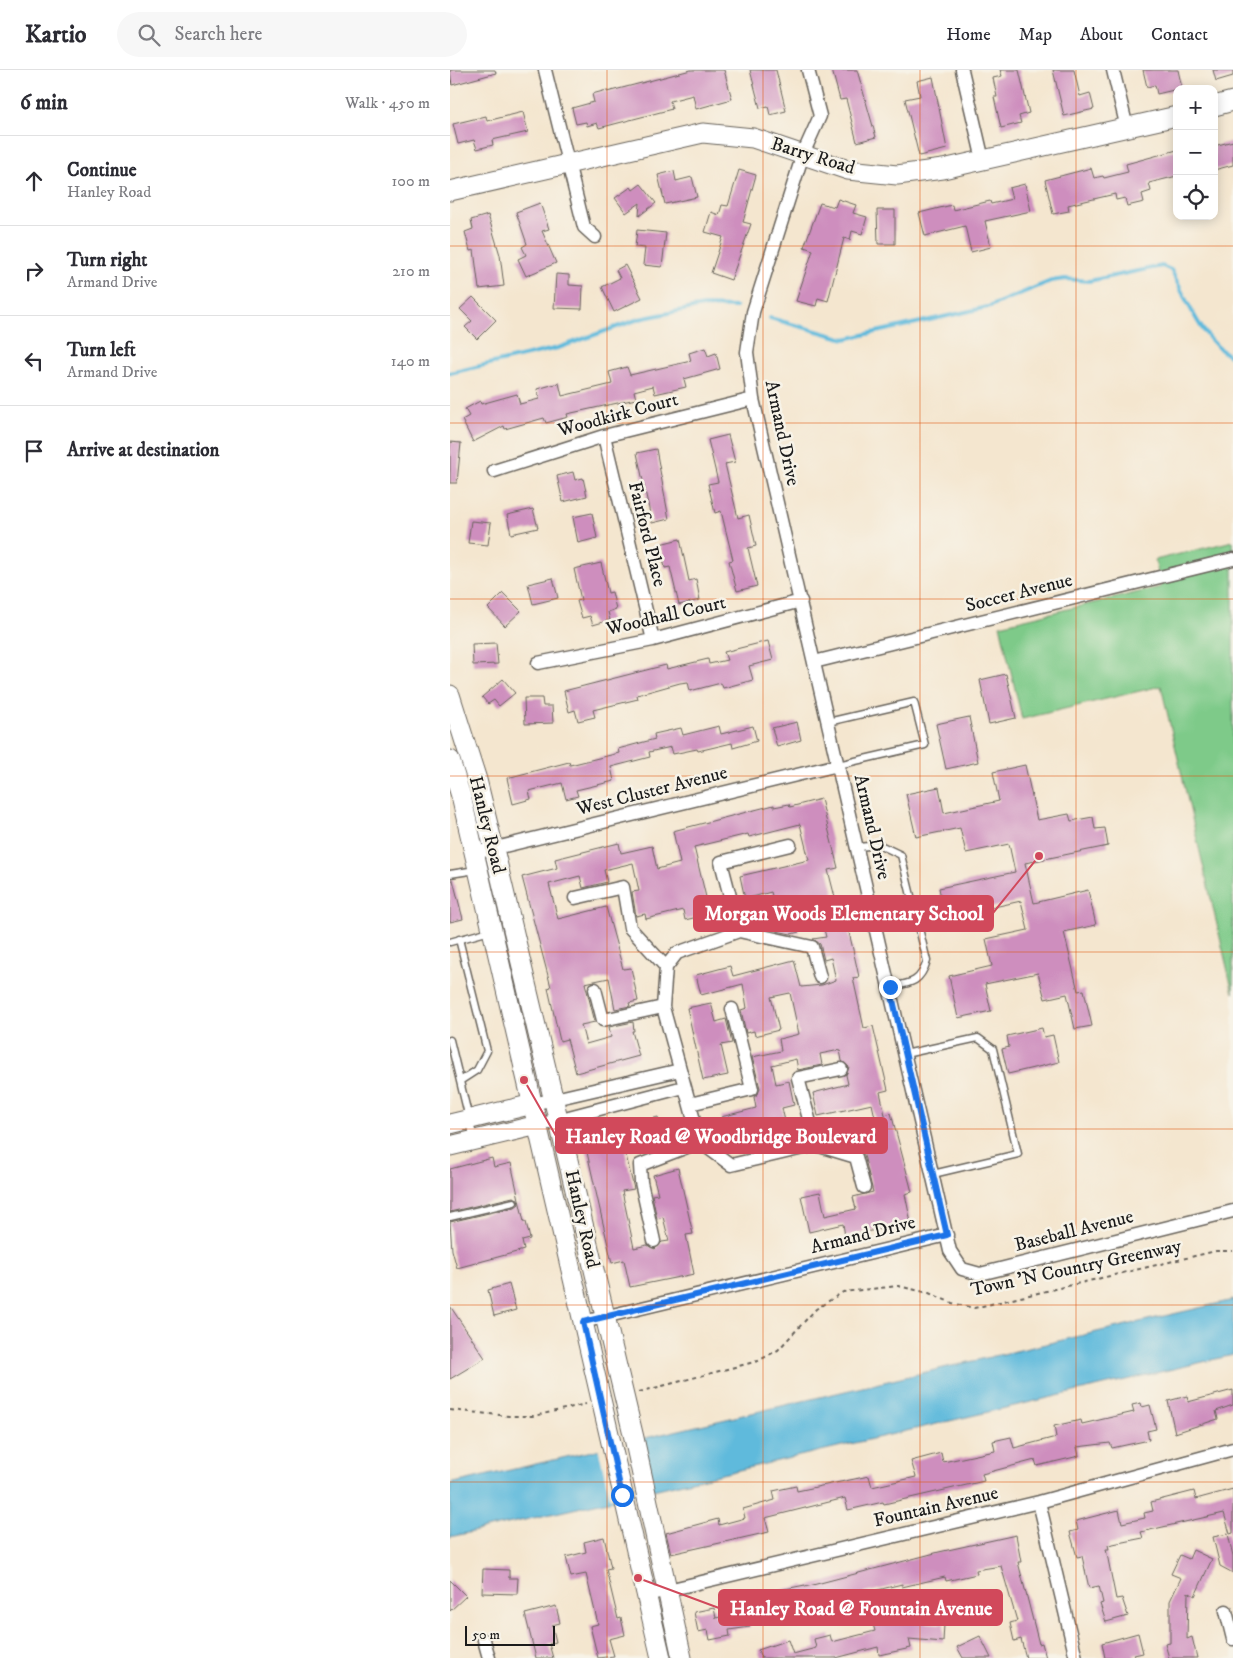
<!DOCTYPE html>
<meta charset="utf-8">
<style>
:root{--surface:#fff;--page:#f7f7f7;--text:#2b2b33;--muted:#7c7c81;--line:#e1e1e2}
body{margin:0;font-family:"IM FELL DW Pica",serif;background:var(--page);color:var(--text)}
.controls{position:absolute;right:15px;top:15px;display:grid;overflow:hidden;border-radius:10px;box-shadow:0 2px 12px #0003}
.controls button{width:45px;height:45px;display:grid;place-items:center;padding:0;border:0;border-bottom:1px solid var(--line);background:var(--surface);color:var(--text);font:25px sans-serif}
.scale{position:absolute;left:15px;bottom:12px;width:90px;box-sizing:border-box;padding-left:5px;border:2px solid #1c1c1c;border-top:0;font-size:14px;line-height:18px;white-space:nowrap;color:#1c1c1c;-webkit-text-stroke:4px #f7f3e8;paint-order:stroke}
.stop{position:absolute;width:15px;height:15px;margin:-11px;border:4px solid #1a73e8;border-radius:50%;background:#fff}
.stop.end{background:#1a73e8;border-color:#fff;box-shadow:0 1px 5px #0008}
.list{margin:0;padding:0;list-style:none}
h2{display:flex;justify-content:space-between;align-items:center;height:65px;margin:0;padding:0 20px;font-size:21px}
h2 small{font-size:16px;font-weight:400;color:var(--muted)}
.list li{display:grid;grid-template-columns:32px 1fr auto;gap:15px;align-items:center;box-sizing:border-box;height:90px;padding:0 20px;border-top:1px solid var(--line)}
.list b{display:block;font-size:19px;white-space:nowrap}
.list p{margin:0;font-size:16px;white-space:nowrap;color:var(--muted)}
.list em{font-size:16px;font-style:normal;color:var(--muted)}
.icon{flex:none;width:28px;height:28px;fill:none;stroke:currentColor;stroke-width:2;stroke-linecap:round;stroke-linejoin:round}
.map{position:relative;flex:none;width:783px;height:1588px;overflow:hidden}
header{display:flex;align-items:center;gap:30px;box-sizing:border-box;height:70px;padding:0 25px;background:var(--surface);border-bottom:1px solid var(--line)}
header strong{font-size:24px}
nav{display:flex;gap:28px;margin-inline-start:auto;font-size:18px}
.search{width:350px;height:45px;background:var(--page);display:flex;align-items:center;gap:12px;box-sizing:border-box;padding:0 18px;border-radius:28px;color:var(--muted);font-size:19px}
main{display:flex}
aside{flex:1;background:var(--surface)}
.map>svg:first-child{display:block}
.green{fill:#7eca89;stroke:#4d7352}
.water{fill:#5ebadc;stroke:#3d6b7c}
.pier{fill:#f4e6cf}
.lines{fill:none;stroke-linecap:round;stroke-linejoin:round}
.stream{stroke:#5ebadc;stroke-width:4}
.building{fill:#ce8ebe}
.lane-casing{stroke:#68635b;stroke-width:9}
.street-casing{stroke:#68635b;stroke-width:15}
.secondary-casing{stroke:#68635b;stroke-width:21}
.path{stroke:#68635b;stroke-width:2;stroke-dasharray:4 4;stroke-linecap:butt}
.lane{stroke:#fff;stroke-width:6}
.street{stroke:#fff;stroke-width:12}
.secondary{stroke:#fff;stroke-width:19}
.route{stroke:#1a73e8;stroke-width:6}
.grid{fill:none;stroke:#de560d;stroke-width:1;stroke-opacity:0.55}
.labels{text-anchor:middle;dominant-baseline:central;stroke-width:5;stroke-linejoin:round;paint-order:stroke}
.street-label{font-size:19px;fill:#1c1c1c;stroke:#f7f3e8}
.leader{fill:none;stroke:#d1495b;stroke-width:2}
.callout-dot{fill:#d1495b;stroke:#f7f3e8;stroke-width:2}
.callout{fill:#d1495b;stroke:#d1495b;stroke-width:2}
.callout-label{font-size:20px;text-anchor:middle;font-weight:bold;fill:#fff}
</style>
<header>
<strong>Kartio</strong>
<div class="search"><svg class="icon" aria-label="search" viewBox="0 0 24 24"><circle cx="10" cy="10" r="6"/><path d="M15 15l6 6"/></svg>Search here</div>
<nav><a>Home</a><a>Map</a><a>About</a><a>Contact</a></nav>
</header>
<main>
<aside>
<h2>6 min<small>Walk · 450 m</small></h2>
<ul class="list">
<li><svg class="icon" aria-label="ahead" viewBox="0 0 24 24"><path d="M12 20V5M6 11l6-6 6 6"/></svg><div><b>Continue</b><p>Hanley Road</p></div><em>100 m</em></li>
<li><svg class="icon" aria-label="right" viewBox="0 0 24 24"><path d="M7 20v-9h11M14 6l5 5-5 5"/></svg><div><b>Turn right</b><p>Armand Drive</p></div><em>210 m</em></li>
<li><svg class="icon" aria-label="left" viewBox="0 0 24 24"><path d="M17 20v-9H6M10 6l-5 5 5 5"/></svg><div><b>Turn left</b><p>Armand Drive</p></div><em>140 m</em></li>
<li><svg class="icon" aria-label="arrive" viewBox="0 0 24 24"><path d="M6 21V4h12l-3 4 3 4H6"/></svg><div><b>Arrive at destination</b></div></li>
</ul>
</aside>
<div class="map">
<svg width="783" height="1588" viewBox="0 0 783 1588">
<rect width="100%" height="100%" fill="#f7f3e8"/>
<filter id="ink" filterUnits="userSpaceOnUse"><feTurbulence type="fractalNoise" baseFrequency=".02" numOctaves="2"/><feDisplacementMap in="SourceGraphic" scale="10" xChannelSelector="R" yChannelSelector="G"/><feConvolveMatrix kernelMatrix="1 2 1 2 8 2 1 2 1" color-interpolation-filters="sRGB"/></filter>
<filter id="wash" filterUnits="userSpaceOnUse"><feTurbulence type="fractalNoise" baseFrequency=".0096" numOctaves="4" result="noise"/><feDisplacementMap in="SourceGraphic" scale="20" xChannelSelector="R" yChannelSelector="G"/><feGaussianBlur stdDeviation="1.12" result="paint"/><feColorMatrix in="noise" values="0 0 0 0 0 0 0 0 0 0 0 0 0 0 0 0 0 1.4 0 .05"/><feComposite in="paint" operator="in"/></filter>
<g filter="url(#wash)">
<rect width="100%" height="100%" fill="#f4e6cf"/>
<!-- green -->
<path class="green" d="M783 471V923L711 616 572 649 550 555 711 517 705 490Z"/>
<!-- water -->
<path class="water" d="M783 1230V1285L203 1420 191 1369Z
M155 1378 167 1429 0 1467V1414Z"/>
<!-- pier -->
<path class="pier" d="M155 1375 168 1426 160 1428 148 1377Z"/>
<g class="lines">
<!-- stream -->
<path class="stream" d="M320 248 395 269 538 237 601 211 615 209 639 211 712 196 721 200C737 230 752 272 783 288
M0 303 108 278 189 249 253 236 286 237"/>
</g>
<g id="blocks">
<!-- building -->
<path class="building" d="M0 0H45L46 3 2 15Z
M241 0H274L282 29 246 39 243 25 220 31 222 39 149 58 147 53 137 56 136 52 126 54 122 38 144 32 142 24 157 20V22Z
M300 0H326L336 41 320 45 318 36 310 38Z
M382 0H407L426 67 407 72 396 29 390 30Z
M550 0H569L579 43 569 46 571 53 551 58 544 27H547L543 8 552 6Z
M603 0H624L630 26 640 23 644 39 614 46Z
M693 0H728L732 18 707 24 705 15 697 17Z
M763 0H783V6L766 11Z
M483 7 497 79 469 86 455 29 470 26 467 11Z
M73 42 78 62 42 70 43 75 27 79 24 70 8 74 3 54 36 46 37 51Z
M783 71V95L764 100V76Z
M727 80V106L699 113 701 121 692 124 694 132 677 136 675 128 666 130 665 124 618 135 619 141 603 144 595 110 641 98 644 108 653 106 654 108 678 102 676 94Z
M289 100 306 105 293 152 301 154 281 210 261 203 273 167 255 162 261 142 269 145 272 135 278 136Z
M224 101 226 111 242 107 247 127 215 134 208 105Z
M191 114 206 133 189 146 190 133 176 143 165 128 181 117 183 120Z
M575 114 581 141 535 151 541 177 521 182 515 156 475 166 469 143 502 135 503 140 540 131 541 134 562 129 559 118Z
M388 129 406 135 403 143 417 147 412 164 402 161 400 170 394 168 378 231 368 228 366 236 346 231 363 180 354 177 370 133 385 137Z
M90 133 99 159 92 161 106 193 76 206 68 189 76 185 72 177 77 174 66 142Z
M427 140H445V174H428Z
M38 145 50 185 54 216 29 219 24 180 20 181 15 162 23 159 21 150Z
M187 160 216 163 212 197 193 195 195 178 185 177Z
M175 195 192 228 164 242 152 217 170 208 166 200Z
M106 204 119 205V215L133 216 132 239 104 238Z
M23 227 46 250 27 269 15 257 22 251 10 239Z
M255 278 258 286 266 283 270 299 234 309 236 317 205 324 203 316 184 321 186 329 117 344 118 347 96 353 94 348 55 359 54 356 23 372 12 350 19 346 15 339 30 331 31 334 67 324 70 334 89 329 87 319 109 313 112 326 162 314 159 302 177 297 180 305 241 291 239 283Z
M278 365 285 392 275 394 288 448 299 445 306 476 298 478 307 516 287 521 279 491 283 490 271 441 265 443 258 414 268 412 258 370Z
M0 372 11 373 7 413H0Z
M206 379 219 449 202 453 187 383Z
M123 402 125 410 133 408 137 426 113 432 107 406Z
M83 439 88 458 61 464 57 445Z
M142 443 147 468 128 473 123 447Z
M21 451 41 453 38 475 18 473Z
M230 469 239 511 246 509 250 530 229 535 220 497 215 498 210 474Z
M151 493 158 523 162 522 166 539 158 542 160 550 143 555 140 546 132 548 127 531 131 530 124 499Z
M103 508 108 528 83 534 78 514Z
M53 523 71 541 55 556 38 538Z
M318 571 323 590 299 596 303 610 273 618 271 613 240 621 238 612 230 613 187 625 188 629 143 640 145 647 128 651 125 640 119 642 114 621 216 595 217 599 258 589 259 594 277 590 274 582Z
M46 573 48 594 23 595 22 574Z
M556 604 566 648 539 654 530 610Z
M53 609 65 623 49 636 44 630 38 634 32 627Z
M74 628H92L93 636H102L103 653 75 654Z
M519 647 528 692 496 699 486 654Z
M347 652 351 670 327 677 322 658Z
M269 656 271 664 303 656 307 671 283 678 282 673 248 681 247 679 223 684 221 677 199 682 200 687 161 697 164 711 126 720 128 726 116 729 112 713 79 721 81 729 63 734 57 708 119 692 120 695 169 683 168 679 205 669 204 664 231 658 233 665Z
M575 695 587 750 619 744 621 751 643 747 645 759 655 758 658 776 575 793 584 833 638 820 646 855 614 862 628 921 634 920 642 956 625 959 617 924 595 929 588 903 535 914 541 941 508 948 499 906 542 896 536 869 578 860 571 831 517 843 519 849 496 854 489 818 565 802 559 774 516 783 510 758 466 767 456 724 489 717 494 743 549 731 543 702Z
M371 729 388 798 378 800 391 851 396 850 402 875 409 907 403 908 414 958 423 956 438 1020 430 1022 435 1045 441 1043 462 1122 455 1124 461 1153 395 1166 393 1154 359 1162 351 1126 370 1122 375 1146 406 1139 403 1127 423 1122 413 1081 427 1078 422 1057 427 1056 422 1034 368 1046 363 1023 398 1014 396 1005 399 997 392 991 390 980 370 984 372 995 348 1000 346 989 322 995 326 1014 339 1011 344 1035 332 1038 335 1051 328 1053 329 1057 276 1071 271 1047 306 1038 304 1027 308 1024 310 1018 302 987 331 981 329 969 349 964 340 923 321 927 329 960 305 966 304 961 296 963 291 940 297 938 293 914 251 925 246 905 280 896 283 906 344 890 351 917 372 915 386 910 381 888 374 890 370 874 363 869 376 867 370 844 346 850 349 862 341 864 327 861 326 857 330 856 321 822 295 829 290 806 359 790 350 754 299 767 298 764 244 777 260 844 235 850 233 840 196 849 195 844 186 846 182 822 189 821 183 793 154 800 157 812 133 818 130 806 99 814 108 849 156 837 173 899 181 898 188 931 179 933 180 936 165 939 159 908 135 913 145 952 131 955 136 974 161 967 159 957 183 952 184 961H182L189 986 126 1003 117 969 110 971 98 918 101 917 72 807 107 798 105 789 169 773 171 783 202 776 207 799 230 793 223 761 324 735V737L339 734 340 737Z
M0 810H3L13 849 0 852Z
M261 933 266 952 276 949 282 973 271 975 278 1005 253 1010 237 938Z
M592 958 594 967 603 965 609 992 558 1004 552 979 559 977 557 966Z
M208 1047 214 1071 175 1081 184 1119 172 1121 184 1178 197 1175 205 1179 212 1172 219 1171 213 1147 207 1149 202 1125 208 1124 203 1105 228 1098 243 1164 236 1165 244 1204 180 1217 174 1190 162 1193 136 1078 169 1070 166 1058Z
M42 1088 44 1097 61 1093 74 1152H76L80 1169 72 1171 74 1180 7 1198 2 1180 0 1152 65 1137 69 1134 68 1129 63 1127 0 1142V1099Z
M59 1214 66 1240 44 1246 38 1220Z
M0 1236 35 1288 0 1309Z
M783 1320V1335L766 1341 768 1349 725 1363 718 1331 737 1326 738 1332Z
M691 1333 692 1337 700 1335 706 1359 697 1361 699 1370 662 1378 660 1373 627 1377 629 1386 587 1396 585 1390 532 1404 534 1411 434 1434 433 1432 398 1440 395 1428 315 1448 319 1462 221 1484 216 1463 268 1449 269 1455 295 1448 293 1439 325 1430 323 1421 346 1416 347 1421 419 1406 422 1417 466 1407 461 1391 491 1383 493 1392 545 1381 543 1371 561 1367 564 1378 606 1367 604 1356 631 1350 632 1354 684 1342 682 1335Z
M783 1419V1463L780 1464 774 1443 691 1462 693 1468 658 1475 659 1479H656L666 1529 672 1528 678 1546 656 1552 650 1534 653 1533 649 1516 639 1518 632 1486 627 1487 620 1462 628 1460 626 1451 669 1440 672 1453 695 1448 694 1443 703 1441 701 1432 744 1421 746 1429Z
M778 1464 783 1486V1503L770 1496 763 1467Z
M566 1465 571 1492H568L589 1574 592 1573 596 1588H576L571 1569 564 1571 560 1553 567 1551 551 1496 526 1500 527 1504 496 1511 495 1507 452 1517V1514L399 1527V1530L392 1532 394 1540 378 1544 375 1531 349 1536 351 1546 331 1550 330 1543 299 1548 300 1557 279 1560 280 1566 260 1570 258 1560 248 1562 244 1542 264 1538 266 1548 289 1543 287 1532 326 1526 325 1521 355 1515V1517L489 1482Z
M154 1467 161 1498 156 1499 168 1549 171 1548 175 1565 159 1569 164 1586 148 1588 140 1556 148 1554 136 1504 121 1507 116 1487 136 1482 134 1472Z
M743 1480 762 1489 745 1526 738 1522 737 1569 742 1567 747 1588H719L715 1574 720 1573V1531L731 1508 721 1504 730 1485 739 1489Z
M33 1499 59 1500V1508H68L67 1524 32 1523Z
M0 1510 16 1526 0 1541Z
M106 1536 110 1553 102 1555 106 1572 99 1574 103 1588H86L75 1544Z
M454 1548 455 1551 494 1554 493 1572 459 1569 461 1578 429 1585 428 1577 386 1588H311L308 1580 338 1570 343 1584 366 1578 364 1569 380 1565 382 1572 425 1561 423 1554Z
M688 1563 693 1583 684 1585 685 1588H655L652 1573Z
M530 1566 541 1588H513L507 1577Z"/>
</g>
</g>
<g filter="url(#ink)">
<use href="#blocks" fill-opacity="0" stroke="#68635b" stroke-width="1"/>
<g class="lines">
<defs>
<path id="lane" d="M378 652 464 632 475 675 388 695
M408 777 430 775 451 785 477 891C470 913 461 913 440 917
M0 804 26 800
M9 869 37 981 27 1000 10 1011
M0 872 40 861
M0 970 24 1069
M455 984 528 968 543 979 568 1084 483 1104
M0 1147 64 1132"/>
<path id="street" d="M95 0 134 157 145 167
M358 0 370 46 353 84 303 242 297 282 303 329 500 1181 512 1199 530 1204 783 1141
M512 0 533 90
M663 0 677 58
M154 366 203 570
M44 401 154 366 303 329
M364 592 783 489
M88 593 203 570 351 531
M25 783 388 695
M125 828 173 817 180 858 216 897
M289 861 271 792 340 775
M370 907 362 877 289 861 227 883 216 897 213 937 250 1072 281 1095 366 1075 406 1087 414 1117
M145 919 153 950 213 937
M83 1034 230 1000
M240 1034 302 1019 282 939
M88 1055 234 1017
M366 1075 348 1008 391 999
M204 1171 191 1112 190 1095 250 1072
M133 1252 497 1165
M589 1432 626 1588
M197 1525 589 1432 783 1379
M776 1541 783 1569
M34 1570 39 1588"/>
<path id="secondary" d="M764 36 783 31
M0 121 253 63 303 68 398 100 447 105 493 99 727 46
M0 625 27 710 44 779 184 1368 232 1588
M0 690 11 726 211 1588
M0 1054 83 1034
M0 1076 88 1055"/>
</defs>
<!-- lane casing -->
<use href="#lane" class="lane-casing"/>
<!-- street casing -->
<use href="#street" class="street-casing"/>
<!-- secondary casing -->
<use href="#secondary" class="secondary-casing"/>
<!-- path -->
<path class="path" d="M189 1322 308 1291 328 1280 366 1239 393 1222 448 1216 479 1223 502 1233 524 1238 766 1181H783
M0 1340 59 1346H84L136 1334"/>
<!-- lane -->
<use href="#lane" class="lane"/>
<!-- street -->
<use href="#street" class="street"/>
<!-- secondary -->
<use href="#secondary" class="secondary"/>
</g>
</g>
<g class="lines" filter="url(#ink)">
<!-- route -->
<path class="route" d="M172 1425 133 1252 497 1165 440 917"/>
</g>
<!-- grid -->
<path class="grid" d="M157 0V1588M313 0V1588M470 0V1588M626 0V1588M0 176H783M0 353H783M0 529H783M0 706H783M0 882H783M0 1059H783M0 1235H783M0 1412H783"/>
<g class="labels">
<!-- street labels -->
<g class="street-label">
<text transform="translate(363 86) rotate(17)">Barry Road</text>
<text transform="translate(168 345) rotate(-15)">Woodkirk Court</text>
<text transform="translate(332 363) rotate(78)">Armand Drive</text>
<text transform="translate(197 464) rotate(76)">Fairford Place</text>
<text transform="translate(569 523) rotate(-14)">Soccer Avenue</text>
<text transform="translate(216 546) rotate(-13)">Woodhall Court</text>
<text transform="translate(202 721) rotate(-14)">West Cluster Avenue</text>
<text transform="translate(37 755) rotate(76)">Hanley Road</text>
<text transform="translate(422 757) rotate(77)">Armand Drive</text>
<text transform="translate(132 1149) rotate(77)">Hanley Road</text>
<text transform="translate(624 1161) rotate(-14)">Baseball Avenue</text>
<text transform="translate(413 1165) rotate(-14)">Armand Drive</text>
<text transform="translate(626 1198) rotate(-12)">Town 'N Country Greenway</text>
<text transform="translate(486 1437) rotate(-13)">Fountain Avenue</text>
</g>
</g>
<!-- callouts -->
<path class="leader" d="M589 786L543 843M74 1010L106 1066M188 1508L269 1538"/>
<g class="callout-dot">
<circle cx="589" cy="786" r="5"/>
<circle cx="74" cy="1010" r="5"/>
<circle cx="188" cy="1508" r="5"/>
</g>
<g class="callout">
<rect x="244" y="826" width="299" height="35" rx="5"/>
<rect x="106" y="1048" width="331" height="35" rx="5"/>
<rect x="269" y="1520" width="283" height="35" rx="5"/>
</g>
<g class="callout-label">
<text x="394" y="850">Morgan Woods Elementary School</text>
<text x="271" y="1073">Hanley Road @ Woodbridge Boulevard</text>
<text x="411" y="1545">Hanley Road @ Fountain Avenue</text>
</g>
</svg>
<div class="controls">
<button>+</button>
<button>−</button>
<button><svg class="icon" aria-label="locate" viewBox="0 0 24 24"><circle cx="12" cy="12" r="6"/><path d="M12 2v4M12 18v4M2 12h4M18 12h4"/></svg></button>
</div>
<div class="scale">50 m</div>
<div class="stop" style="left:172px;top:1425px"></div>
<div class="stop end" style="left:440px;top:917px"></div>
</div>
</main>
